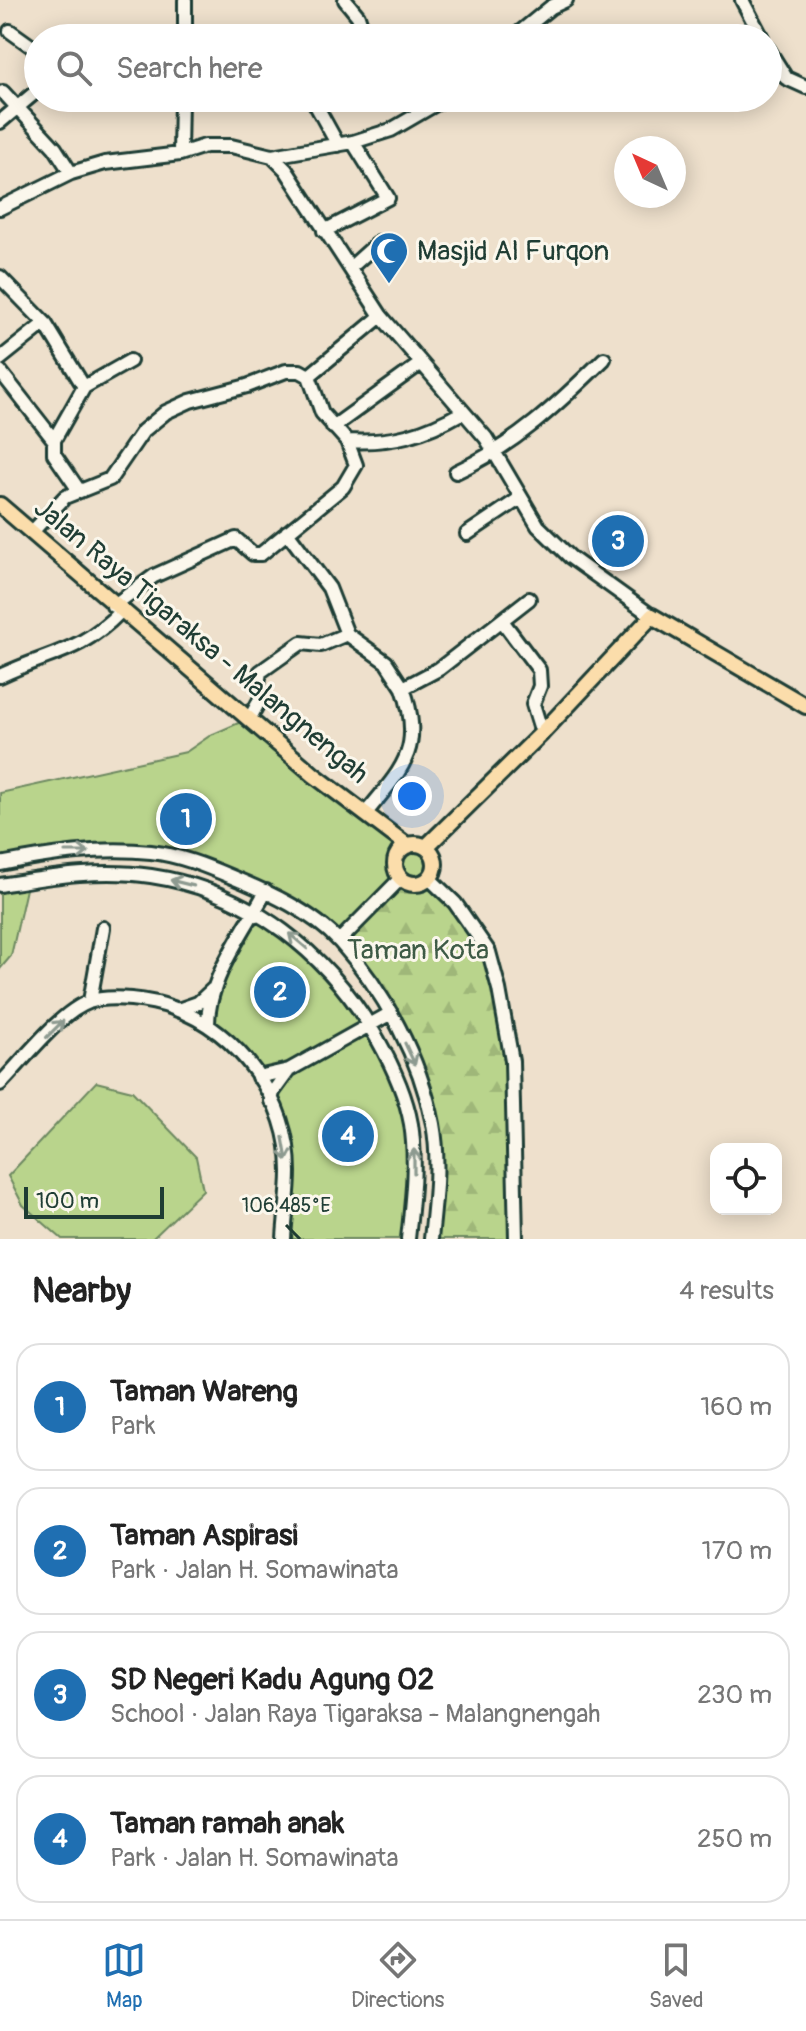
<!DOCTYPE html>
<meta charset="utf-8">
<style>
:root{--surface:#fff;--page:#f6f6f6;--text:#222;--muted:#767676;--line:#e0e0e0;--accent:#1f6fb2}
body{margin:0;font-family:Pangolin,sans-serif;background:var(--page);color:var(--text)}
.controls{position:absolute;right:24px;bottom:24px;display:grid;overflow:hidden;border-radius:16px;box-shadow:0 4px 20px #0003}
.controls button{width:72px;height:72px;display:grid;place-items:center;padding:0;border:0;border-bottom:2px solid var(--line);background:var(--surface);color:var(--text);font:40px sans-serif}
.compass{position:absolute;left:614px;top:136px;width:72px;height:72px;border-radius:50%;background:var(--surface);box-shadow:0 4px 20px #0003;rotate:316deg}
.scale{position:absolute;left:24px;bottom:20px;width:140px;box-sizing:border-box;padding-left:8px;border:4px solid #1f3d34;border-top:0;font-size:22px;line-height:28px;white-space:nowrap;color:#1f3d34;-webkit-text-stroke:6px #fbf7ec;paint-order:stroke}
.you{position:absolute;left:412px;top:796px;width:28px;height:28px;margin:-20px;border:6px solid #fff;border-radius:50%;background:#1a73e8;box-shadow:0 0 0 12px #1a73e833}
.badge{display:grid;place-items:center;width:52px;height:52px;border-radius:50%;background:var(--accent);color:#fff;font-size:26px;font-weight:700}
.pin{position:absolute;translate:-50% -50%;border:4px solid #fff;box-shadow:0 2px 8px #0006}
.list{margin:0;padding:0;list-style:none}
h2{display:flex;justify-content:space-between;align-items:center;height:104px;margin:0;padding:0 32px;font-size:34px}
h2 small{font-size:26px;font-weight:400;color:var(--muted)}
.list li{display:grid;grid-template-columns:52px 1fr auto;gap:24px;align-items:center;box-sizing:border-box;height:128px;margin:0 16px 16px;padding:0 16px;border:2px solid var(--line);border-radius:24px}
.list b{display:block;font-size:30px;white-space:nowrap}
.list p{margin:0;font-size:26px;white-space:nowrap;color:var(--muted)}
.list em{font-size:26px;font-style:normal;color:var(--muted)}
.icon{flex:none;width:44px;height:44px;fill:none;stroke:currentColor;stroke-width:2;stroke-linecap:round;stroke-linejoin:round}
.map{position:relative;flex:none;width:806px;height:1239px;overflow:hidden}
.search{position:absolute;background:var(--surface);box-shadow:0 4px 20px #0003;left:24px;right:24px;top:24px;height:88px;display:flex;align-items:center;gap:20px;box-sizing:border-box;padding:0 28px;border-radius:44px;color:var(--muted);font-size:30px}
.sheet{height:680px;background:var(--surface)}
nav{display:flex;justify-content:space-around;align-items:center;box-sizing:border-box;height:112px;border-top:2px solid var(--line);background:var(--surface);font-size:22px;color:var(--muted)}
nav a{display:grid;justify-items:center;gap:4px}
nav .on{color:var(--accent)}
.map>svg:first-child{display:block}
.green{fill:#b9d48c;stroke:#6c8860;stroke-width:2}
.forest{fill:url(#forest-firs);stroke:#6c8860;stroke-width:2}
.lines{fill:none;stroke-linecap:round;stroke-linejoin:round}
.minor-casing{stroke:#1f3d34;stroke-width:18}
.major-casing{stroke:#1f3d34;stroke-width:20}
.minor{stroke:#fbf7ec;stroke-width:12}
.major{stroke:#fbddab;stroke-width:14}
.oneway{stroke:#8d9a90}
.ticks{fill:none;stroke:#1f3d34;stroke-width:3}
.labels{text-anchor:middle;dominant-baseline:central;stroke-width:6;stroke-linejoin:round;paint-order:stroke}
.poi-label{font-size:28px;fill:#1f3d34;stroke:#fbf7ec;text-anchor:start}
.street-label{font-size:28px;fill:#1f3d34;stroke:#fbf7ec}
.park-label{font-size:28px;fill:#3e5b46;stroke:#fbf7ec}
.ticks-label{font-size:20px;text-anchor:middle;fill:#1f3d34;stroke:#fbf7ec;stroke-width:6;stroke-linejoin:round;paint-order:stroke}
</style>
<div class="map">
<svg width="806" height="1239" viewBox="0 0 806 1239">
<defs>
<pattern id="forest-firs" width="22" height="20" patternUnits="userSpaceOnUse" patternTransform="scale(2)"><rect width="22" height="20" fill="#b9d48c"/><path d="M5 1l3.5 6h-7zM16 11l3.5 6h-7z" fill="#9fb779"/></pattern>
</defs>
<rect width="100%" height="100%" fill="#eee0cc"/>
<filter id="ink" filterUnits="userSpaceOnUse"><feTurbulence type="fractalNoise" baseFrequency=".0125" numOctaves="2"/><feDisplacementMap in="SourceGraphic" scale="16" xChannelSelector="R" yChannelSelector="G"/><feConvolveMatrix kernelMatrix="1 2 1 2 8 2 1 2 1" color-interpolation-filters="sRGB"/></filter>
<g filter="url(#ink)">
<!-- green -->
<path class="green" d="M250 718 408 846 396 860 401 878 339 941 266 891 152 852 0 864V793L186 752 211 735Z
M28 880 11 956 0 969V885Z
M255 911 296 938 370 1026 410 1120 408 1239H284L289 1170 271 1101 288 1071 258 1076 208 1024 209 1005Z
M96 1082 132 1091 196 1157 203 1190 152 1239H62L23 1205 8 1176Z"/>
<!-- forest -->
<path class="forest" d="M415 844C434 847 439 863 429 878L489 952 503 1008 516 1239H431L434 1128 391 1013 339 941 401 878 396 867 398 854Z"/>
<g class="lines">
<defs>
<path id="minor" d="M185 0V38
M345 0 358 16 365 38
M742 0 762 38
M10 31 38 51
M513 38 551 7 566 0
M768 49 786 78 806 87
M3 92 55 148 71 173
M312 98 338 145
M410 98 420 112
M0 122 38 90
M180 154 181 98
M272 156 286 170 381 316 486 438 538 526 570 557 652 616
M0 208 71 173 105 163 180 154 205 146H231L272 156 353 142 391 130 446 98
M324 231 388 198 353 142
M350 268 379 242
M0 277 45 323 84 387
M0 359 45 323
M0 371 54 440V454L78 489
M333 427 420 364
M54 440 84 387 130 361
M347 441C391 444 425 434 463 412
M456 472C515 445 558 404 604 359
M32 532 65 497 110 479 143 431 166 412 190 401 247 386 286 371H300L309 376 381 316
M467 534 519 499
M113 606 154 576 236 539 253 554H261L343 487 356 465 347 441 322 413 309 376
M503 622 539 670 540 686 533 704 542 733
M347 634 386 662 403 688
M0 676C49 652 79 654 120 612
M250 718 262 696 258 684 260 672 301 643 321 645 347 634 329 588 287 532
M365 814C403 768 424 749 403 688L439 669 529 599
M0 864C50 854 99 847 151 852 179 855 206 866 232 877 268 892 313 912 340 942 385 992 420 1058 433 1124 440 1162 435 1201 431 1239
M429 878 455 903 489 952 499 989 512 1061 516 1239
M0 885C50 877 100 868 151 876 250 891 329 953 378 1040 392 1065 406 1096 411 1124 417 1163 412 1201 408 1239
M339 941 401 878
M90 1001 103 928
M178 1010 198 1003 213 989
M208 1024C208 978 245 930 266 891
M258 1077 289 1070 391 1013
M0 1084C22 1062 60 1012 89 1002 110 994 152 1000 173 1008 239 1032 289 1100 289 1172 289 1194 285 1217 284 1239
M271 1101 273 1092 289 1070"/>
<path id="major" d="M0 505 314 775 408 846
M395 864a20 20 0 1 1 40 0a20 20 0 1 1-40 0Z
M426 847 542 733 652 616 806 706"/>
</defs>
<!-- minor casing -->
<use href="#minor" class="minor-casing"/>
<!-- major casing -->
<use href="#major" class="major-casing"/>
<!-- minor -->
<use href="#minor" class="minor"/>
<!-- major -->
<use href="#major" class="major"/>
</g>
<!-- one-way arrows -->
<defs><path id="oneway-shaft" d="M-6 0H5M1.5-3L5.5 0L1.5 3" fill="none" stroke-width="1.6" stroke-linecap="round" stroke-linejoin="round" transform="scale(2)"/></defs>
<g class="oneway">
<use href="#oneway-shaft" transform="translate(77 852)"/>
<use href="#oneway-shaft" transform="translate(182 883) rotate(-166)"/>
<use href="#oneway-shaft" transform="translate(298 941) rotate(-140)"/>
<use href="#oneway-shaft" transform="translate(55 1029) rotate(-45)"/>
<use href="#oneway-shaft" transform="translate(410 1054) rotate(65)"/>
<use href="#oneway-shaft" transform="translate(285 1149) rotate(80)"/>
<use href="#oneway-shaft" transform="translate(414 1161) rotate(-90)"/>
</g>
</g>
<!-- ticks -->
<path class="ticks" d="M286 1225 300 1239"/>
<!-- icons -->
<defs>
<symbol id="mosque-pin" viewBox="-11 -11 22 30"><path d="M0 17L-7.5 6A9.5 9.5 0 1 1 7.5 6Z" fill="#1f6fb2" stroke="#fbf7ec"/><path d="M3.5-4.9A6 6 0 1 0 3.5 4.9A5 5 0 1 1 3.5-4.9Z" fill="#fff"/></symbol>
</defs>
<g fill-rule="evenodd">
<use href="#mosque-pin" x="367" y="229" width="44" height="60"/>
</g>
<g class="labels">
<!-- poi labels -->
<g class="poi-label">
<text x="417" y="251">Masjid Al Furqon</text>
</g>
<!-- street labels -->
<g class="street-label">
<text transform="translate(201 641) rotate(40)">Jalan Raya Tigaraksa - Malangnengah</text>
</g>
<!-- park labels -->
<g class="park-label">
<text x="418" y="950">Taman Kota</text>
</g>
</g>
<g class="ticks-label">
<text x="286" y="1212">106.485°E</text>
</g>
</svg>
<div class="controls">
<button><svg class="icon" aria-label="locate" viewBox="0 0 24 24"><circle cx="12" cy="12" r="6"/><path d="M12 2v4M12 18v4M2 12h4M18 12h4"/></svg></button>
</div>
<svg class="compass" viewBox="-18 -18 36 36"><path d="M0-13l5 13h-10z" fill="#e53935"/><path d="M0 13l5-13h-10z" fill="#767676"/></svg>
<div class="scale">100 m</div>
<div class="you"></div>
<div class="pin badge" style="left:186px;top:819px">1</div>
<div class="pin badge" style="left:280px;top:992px">2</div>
<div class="pin badge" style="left:618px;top:541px">3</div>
<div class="pin badge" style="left:348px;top:1136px">4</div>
<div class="search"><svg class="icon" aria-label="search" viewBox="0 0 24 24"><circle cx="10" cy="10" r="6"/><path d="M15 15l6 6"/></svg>Search here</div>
</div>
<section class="sheet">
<h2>Nearby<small>4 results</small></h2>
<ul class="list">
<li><span class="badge">1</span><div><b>Taman Wareng</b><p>Park</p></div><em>160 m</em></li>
<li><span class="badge">2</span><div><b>Taman Aspirasi</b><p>Park · Jalan H. Somawinata</p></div><em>170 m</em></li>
<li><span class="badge">3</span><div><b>SD Negeri Kadu Agung 02</b><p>School · Jalan Raya Tigaraksa - Malangnengah</p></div><em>230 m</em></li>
<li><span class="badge">4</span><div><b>Taman ramah anak</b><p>Park · Jalan H. Somawinata</p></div><em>250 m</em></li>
</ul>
</section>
<nav>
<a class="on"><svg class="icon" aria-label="map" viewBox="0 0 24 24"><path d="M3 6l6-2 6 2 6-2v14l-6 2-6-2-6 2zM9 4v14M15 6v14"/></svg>Map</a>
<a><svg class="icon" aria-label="directions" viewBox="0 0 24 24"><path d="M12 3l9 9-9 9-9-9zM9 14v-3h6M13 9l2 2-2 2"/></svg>Directions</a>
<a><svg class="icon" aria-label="saved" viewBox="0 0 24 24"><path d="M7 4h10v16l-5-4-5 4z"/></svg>Saved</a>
</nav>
